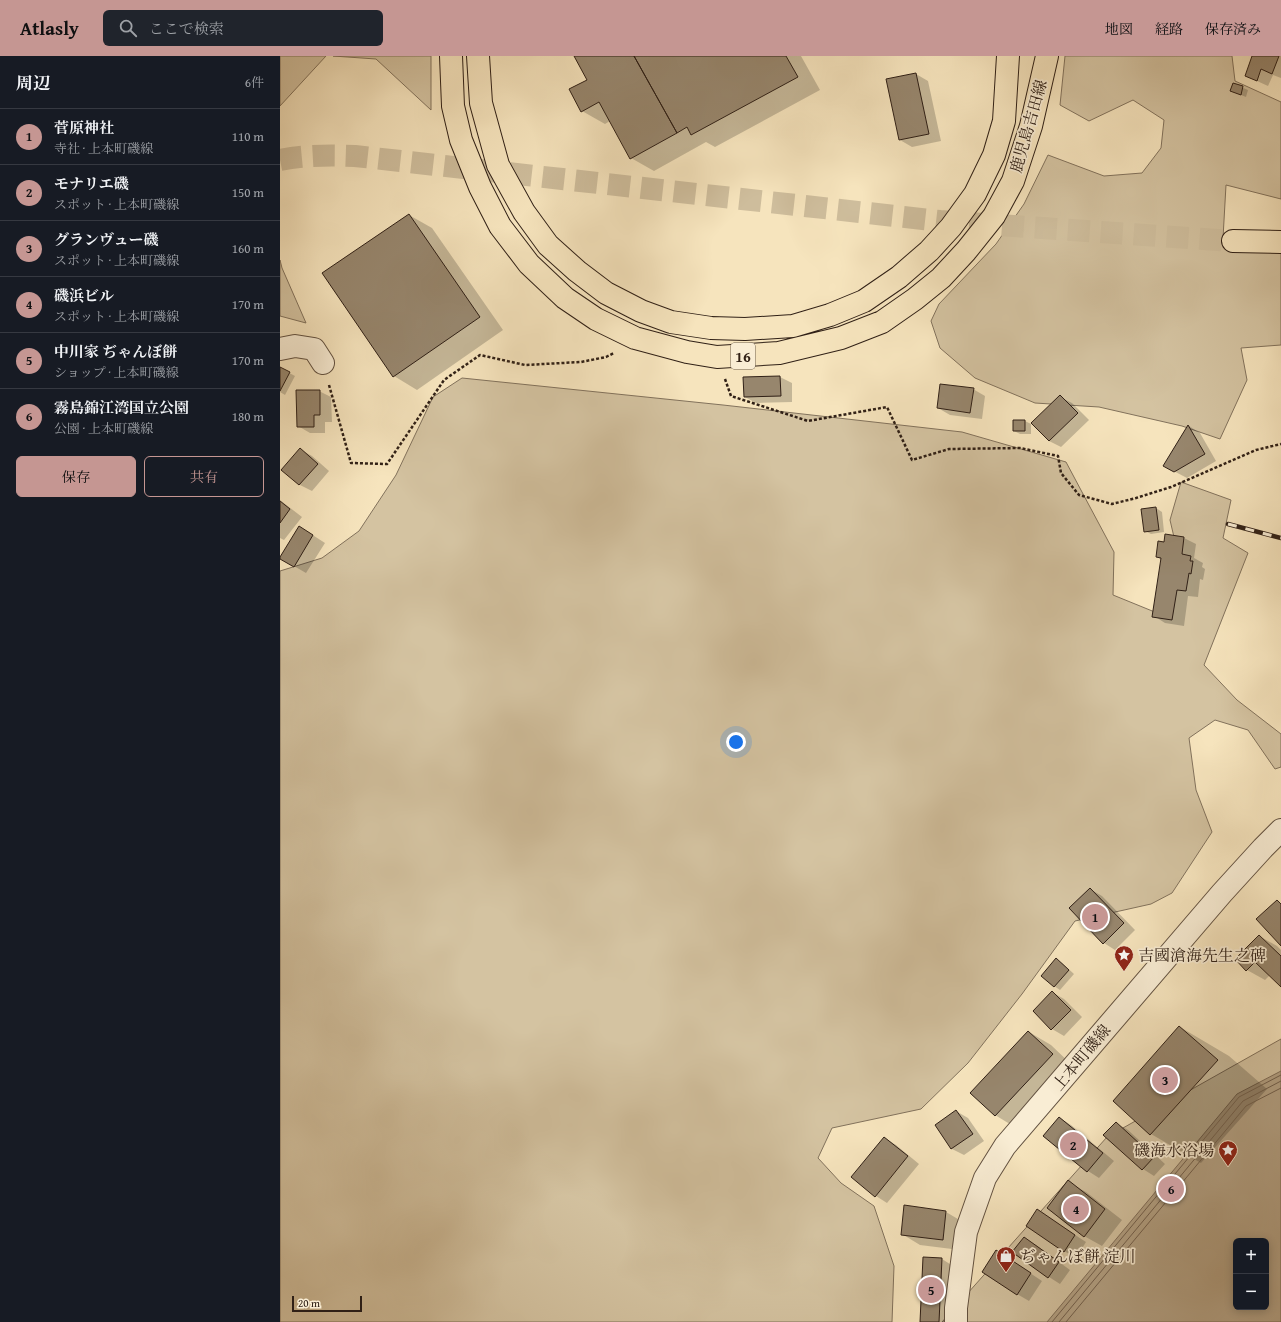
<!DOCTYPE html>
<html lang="ja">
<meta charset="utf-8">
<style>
:root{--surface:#171b24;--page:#20242c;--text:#f1f3f6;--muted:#9ea1a6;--line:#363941;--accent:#c59692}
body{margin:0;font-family:"Gentium Book Plus","Noto Serif JP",serif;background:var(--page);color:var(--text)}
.controls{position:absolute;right:12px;bottom:12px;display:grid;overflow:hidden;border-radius:6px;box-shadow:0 2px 10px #0003}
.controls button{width:36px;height:36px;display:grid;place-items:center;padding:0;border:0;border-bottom:1px solid var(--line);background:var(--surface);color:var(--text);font:20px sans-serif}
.scale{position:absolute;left:12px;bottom:10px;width:70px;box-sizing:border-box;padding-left:4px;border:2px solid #302016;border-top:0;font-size:11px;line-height:14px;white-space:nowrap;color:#302016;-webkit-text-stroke:3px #f9edd4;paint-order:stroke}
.you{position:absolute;left:456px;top:686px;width:14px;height:14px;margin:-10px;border:3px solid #fff;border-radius:50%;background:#1a73e8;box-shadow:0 0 0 6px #1a73e833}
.badge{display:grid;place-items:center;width:26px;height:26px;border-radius:50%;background:var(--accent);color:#111;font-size:13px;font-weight:700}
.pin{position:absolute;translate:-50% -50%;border:2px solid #fff;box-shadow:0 1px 4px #0006}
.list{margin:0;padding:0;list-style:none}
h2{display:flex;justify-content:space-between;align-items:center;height:52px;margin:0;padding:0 16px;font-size:17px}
h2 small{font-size:13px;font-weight:400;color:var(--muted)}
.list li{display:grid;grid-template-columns:26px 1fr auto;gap:12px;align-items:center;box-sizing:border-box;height:56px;padding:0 16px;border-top:1px solid var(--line)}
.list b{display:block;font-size:15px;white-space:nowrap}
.list p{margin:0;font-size:13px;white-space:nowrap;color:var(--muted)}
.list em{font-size:13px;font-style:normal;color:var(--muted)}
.actions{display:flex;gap:8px;padding:12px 16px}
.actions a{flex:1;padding:9px 0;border:1px solid var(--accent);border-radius:6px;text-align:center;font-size:14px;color:var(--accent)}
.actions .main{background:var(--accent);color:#111}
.icon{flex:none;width:22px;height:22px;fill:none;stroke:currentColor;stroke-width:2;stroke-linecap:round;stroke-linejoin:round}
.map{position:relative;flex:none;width:1001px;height:1266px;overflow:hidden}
header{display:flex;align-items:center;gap:24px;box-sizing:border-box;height:56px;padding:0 20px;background:var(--accent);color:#111}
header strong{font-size:19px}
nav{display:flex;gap:22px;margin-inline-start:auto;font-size:14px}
.search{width:280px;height:36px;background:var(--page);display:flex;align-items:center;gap:10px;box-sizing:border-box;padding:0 14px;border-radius:6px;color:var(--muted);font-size:15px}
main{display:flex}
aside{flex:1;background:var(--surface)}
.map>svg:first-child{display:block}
.green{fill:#d4c3a1;stroke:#82725c;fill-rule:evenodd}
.water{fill:#b3a184;stroke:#7f6d58;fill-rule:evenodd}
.shadow{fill:#0003}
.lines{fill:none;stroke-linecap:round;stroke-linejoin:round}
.shore{stroke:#72604d;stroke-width:1}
.building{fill:#97866d;stroke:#302016}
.highway-tunnel{stroke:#cebd9c;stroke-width:22;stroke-dasharray:22 11;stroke-linecap:butt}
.minor-casing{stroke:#625140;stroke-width:24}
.major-casing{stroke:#302016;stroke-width:24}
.highway-casing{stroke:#302016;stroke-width:24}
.path{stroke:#302016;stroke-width:2.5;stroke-dasharray:3 2;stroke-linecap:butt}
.minor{stroke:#f9edd4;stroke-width:22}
.major{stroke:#f6e4bd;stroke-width:22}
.highway{stroke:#f6e4bd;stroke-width:22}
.rail-casing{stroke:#302016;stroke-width:4.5}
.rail{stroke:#f9edd4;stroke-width:3;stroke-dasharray:9;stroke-linecap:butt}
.labels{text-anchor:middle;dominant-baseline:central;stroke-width:3.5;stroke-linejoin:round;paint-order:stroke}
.shield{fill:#f9edd4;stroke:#6c5e4f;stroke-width:1}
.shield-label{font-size:15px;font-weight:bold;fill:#302016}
.street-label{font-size:16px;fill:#302016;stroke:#f9edd4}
.poi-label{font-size:16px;fill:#302016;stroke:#f9edd4;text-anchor:start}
</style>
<header>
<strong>Atlasly</strong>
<div class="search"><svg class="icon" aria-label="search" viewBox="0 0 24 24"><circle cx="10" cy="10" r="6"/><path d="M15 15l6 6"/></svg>ここで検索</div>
<nav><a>地図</a><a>経路</a><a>保存済み</a></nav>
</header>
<main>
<aside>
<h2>周辺<small>6件</small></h2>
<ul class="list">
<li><span class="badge">1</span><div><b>菅原神社</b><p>寺社 · 上本町磯線</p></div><em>110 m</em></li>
<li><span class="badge">2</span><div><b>モナリエ磯</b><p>スポット · 上本町磯線</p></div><em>150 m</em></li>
<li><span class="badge">3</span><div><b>グランヴュー磯</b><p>スポット · 上本町磯線</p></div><em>160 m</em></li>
<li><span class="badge">4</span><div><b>磯浜ビル</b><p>スポット · 上本町磯線</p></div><em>170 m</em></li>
<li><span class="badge">5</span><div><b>中川家 ぢゃんぼ餅</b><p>ショップ · 上本町磯線</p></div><em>170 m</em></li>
<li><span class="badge">6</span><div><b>霧島錦江湾国立公園</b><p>公園 · 上本町磯線</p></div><em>180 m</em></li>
</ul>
<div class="actions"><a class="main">保存</a><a>共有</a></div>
</aside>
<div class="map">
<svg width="1001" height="1266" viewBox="0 0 1001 1266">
<rect width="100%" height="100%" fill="#f6e4bd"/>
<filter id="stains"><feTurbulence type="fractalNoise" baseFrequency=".005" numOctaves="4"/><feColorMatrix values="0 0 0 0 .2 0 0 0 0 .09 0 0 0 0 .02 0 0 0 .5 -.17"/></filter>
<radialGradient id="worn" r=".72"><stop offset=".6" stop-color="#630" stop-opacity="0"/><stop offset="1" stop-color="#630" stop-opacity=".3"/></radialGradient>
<!-- green -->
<path class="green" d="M0 0H46L0 50Z
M53 0H151V54L96 3Z
M785 0H952L955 25 1001 46V143L946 129 943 182 1001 194V289L961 292 967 324 940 383 902 370 819 351 755 347 695 322 660 292 651 265 659 248 716 188 744 148 768 99 824 120 862 117 881 92 884 64 853 44 809 65 780 49Z
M0 204 2 212 26 267 0 260Z
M182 322 443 349 682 376 786 406 834 496 833 539 887 561 897 494 890 464 901 426 951 444 943 482 968 497 924 609 957 644 1001 678V711L995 713 968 674 935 664 909 682 916 734 932 776 892 837 871 848 795 865 742 938 688 1007 641 1053 552 1072 538 1102 561 1127 594 1150 614 1210 612 1266H0V515L42 502 79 475 116 419 153 341Z
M1001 983V1266H662L827 1081ZM956 1185H986V1251H956Z"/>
<!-- water -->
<path class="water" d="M1001 1015V1266H767L957 1038ZM956 1185H986V1251H956Z"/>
<!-- shadow -->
<path class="shadow" d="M295 0H521L540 34 435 91 426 86 374 115 351 102 330 65 325 68 302 55 308 24Z
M974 0H1001V22L993 19 988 30 966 20Z
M636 18 648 25 661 85 632 91 620 84 607 24Z
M954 28 968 34 966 41 951 35Z
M129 159 152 172 223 274 137 334 114 320Z
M0 312 15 320 5 339 0 336Z
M500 321 512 327V346L476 347 465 341Z
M693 333 705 340 702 363 670 359 658 352Z
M39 335 51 341 52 366H45V377H30L18 370Z
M780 341 792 347 809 364 781 391 769 385Z
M745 365 751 368V378H740L734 375Z
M909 370 920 377 936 405 907 422 884 410Z
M20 393 32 400 49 415 32 435 20 429 3 414Z
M0 444 22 461 4 484 0 482Z
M876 452 882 456 884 476 871 478 865 475Z
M31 478 45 487 26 517 0 502Z
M886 479 904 482 916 488 914 502 923 507 922 511 925 513 923 524 920 523 918 541 908 540 904 570 885 567 874 560 882 504 877 501 884 487Z
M810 833 822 840 855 874 835 894 824 887Z
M979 880 997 890 1001 894V930L990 919 985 924 967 914Z
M776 904 782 907 794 918 780 934 774 930Z
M772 936 784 943 802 961 784 980 772 973Z
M900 971 949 1000 987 1033 921 1107 871 1078 834 1045Z
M749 976 771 989 795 1012 738 1073 715 1059 691 1037Z
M676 1055 688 1062 704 1085 684 1099 672 1093 656 1069Z
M780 1062 791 1069 834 1105 819 1122 808 1115 765 1080Z
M836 1067 848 1074 885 1108 874 1120 863 1113 825 1079Z
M605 1082 616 1089 639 1108 607 1147 596 1140Z
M788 1126 806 1136 842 1164 822 1190 804 1180Z
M758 1155 806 1186 796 1202 784 1195Z
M666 1156 683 1166 680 1194 640 1189 622 1178Z
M744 1182 756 1189 790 1214 780 1228 769 1221Z
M717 1195 762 1225 749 1245 737 1238Z
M662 1203 673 1210 671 1266H641Z"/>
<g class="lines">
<!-- shore -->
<path class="shore" d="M772 1266 959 1041 1001 1019
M779 1266 963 1045 1001 1025
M786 1266 966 1050 1001 1032"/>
</g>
<!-- building -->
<path class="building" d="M294 0H354L397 77 350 103 319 46 301 56 289 33 307 24Z
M354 0H506L518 21 411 79 407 71 397 77Z
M972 0H999L992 18 981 13 977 25 965 20Z
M636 17 649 78 619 84 606 23Z
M953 27 963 30 961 39 950 35Z
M129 158 200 261 113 321 42 217Z
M0 311 10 316 0 335Z
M500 320 501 340 464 341 463 321Z
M660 328 694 332 690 357 657 352Z
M16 334H40V359H34V371H17Z
M780 339 798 357 769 385 751 367Z
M733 364H745V375H733Z
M908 369 925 398 894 416 883 410Z
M20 392 38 408 19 429 1 414Z
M0 445 10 453 0 467Z
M876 451 879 474 864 476 861 453Z
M19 470 33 479 14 511 0 503V501Z
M885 478 904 481 902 498 911 500 910 505H913L911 518 909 517 906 535 897 534 892 564 872 561 881 502 876 501 878 485 884 486Z
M810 832 844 867 823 888 789 852Z
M997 844 1001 848V890L976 863Z
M979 879 1001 900V931L975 906 966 915 955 903Z
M776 902 789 914 774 931 761 920Z
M772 935 791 954 771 974 753 955Z
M899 970 938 1004 870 1079 833 1045Z
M748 975 773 998 715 1060 690 1037Z
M676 1054 693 1078 671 1093 655 1069Z
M779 1061 823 1097 807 1116 763 1080Z
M836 1066 874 1101 862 1114 823 1079Z
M604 1081 628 1100 595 1141 571 1121Z
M788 1124 825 1153 804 1181 767 1152Z
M624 1149 666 1155 663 1184 621 1179Z
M757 1153 795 1179 784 1196 746 1170Z
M744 1181 779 1206 768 1222 732 1196Z
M716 1194 751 1217 737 1239 702 1216Z
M643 1201 662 1202 659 1266H640Z"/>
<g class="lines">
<!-- highway-tunnel -->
<path class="highway-tunnel" d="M0 104C25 99 50 99 75 100L660 165 953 185"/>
<defs>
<path id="minor" d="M0 293 15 290 34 293 43 307
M676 1266V1252L686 1176 705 1122 725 1090 942 837 983 792 1001 774"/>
<path id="major" d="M171 0 173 50 181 84 200 131 220 170 249 208 285 242 316 263 355 282 407 296 437 301 499 297 561 282 602 266 635 243 661 222 686 195 714 160 733 125 751 70 767 0
M198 0 201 47 218 109 244 156 268 189 297 215 326 237 361 255 391 266 431 272 465 273 513 270 550 259 584 245 619 221 649 195 671 171 695 138 714 99 724 65 728 0"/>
<path id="highway" d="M953 185 1001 186"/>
</defs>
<!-- minor casing -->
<use href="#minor" class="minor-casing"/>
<!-- major casing -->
<use href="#major" class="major-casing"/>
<!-- highway casing -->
<use href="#highway" class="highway-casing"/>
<!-- path -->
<path class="path" d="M445 323 451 340 528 365 607 351 632 404 669 393 740 392 778 400 781 417 799 439 832 448 856 442 891 431 976 394 1001 388
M49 329 71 407 107 408 164 324 200 299 245 309 301 306 326 301 334 297"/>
<!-- minor -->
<use href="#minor" class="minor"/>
<!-- major -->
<use href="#major" class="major"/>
<!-- highway -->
<use href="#highway" class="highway"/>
<defs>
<path id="rail" d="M948 468 1001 482"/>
</defs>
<!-- rail casing -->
<use href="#rail" class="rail-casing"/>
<!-- rail -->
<use href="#rail" class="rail"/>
</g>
<!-- icons -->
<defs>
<symbol id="sight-pin" viewBox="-11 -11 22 30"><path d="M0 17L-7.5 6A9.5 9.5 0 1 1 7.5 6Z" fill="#8f2418" stroke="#f9edd4"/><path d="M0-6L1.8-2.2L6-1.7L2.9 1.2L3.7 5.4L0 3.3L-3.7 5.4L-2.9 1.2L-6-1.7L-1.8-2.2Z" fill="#fff"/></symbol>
<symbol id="shop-pin" viewBox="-11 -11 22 30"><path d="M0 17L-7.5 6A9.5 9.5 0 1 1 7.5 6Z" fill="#8f2418" stroke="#f9edd4"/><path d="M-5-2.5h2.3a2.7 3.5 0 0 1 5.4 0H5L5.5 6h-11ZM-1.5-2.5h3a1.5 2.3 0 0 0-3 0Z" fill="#fff"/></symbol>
</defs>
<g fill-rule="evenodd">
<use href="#sight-pin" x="833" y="888" width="22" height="30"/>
<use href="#sight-pin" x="937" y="1083" width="22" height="30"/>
<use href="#shop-pin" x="715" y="1189" width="22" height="30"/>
</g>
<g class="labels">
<!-- shield labels -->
<rect class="shield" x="451" y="287" width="24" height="26" rx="3"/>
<g class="shield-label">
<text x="463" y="300">16</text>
</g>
<!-- street labels -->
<g class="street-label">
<text transform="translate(748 70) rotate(-74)">鹿児島吉田線</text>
<text transform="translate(801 1001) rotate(-50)">上本町磯線</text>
</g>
<!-- poi labels -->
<g class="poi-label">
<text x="858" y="899">吉國滄海先生之碑</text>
<text x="934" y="1094" text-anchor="end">磯海水浴場</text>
<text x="740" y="1200">ぢゃんぼ餅 淀川</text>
</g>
</g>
<rect width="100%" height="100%" filter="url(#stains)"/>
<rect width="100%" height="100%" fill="url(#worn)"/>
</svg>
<div class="controls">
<button>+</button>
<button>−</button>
</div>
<div class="scale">20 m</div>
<div class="you"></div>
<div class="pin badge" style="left:815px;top:861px">1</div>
<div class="pin badge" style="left:793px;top:1089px">2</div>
<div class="pin badge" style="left:885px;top:1024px">3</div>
<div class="pin badge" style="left:796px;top:1153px">4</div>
<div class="pin badge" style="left:651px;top:1234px">5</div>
<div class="pin badge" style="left:891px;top:1133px">6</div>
</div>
</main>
